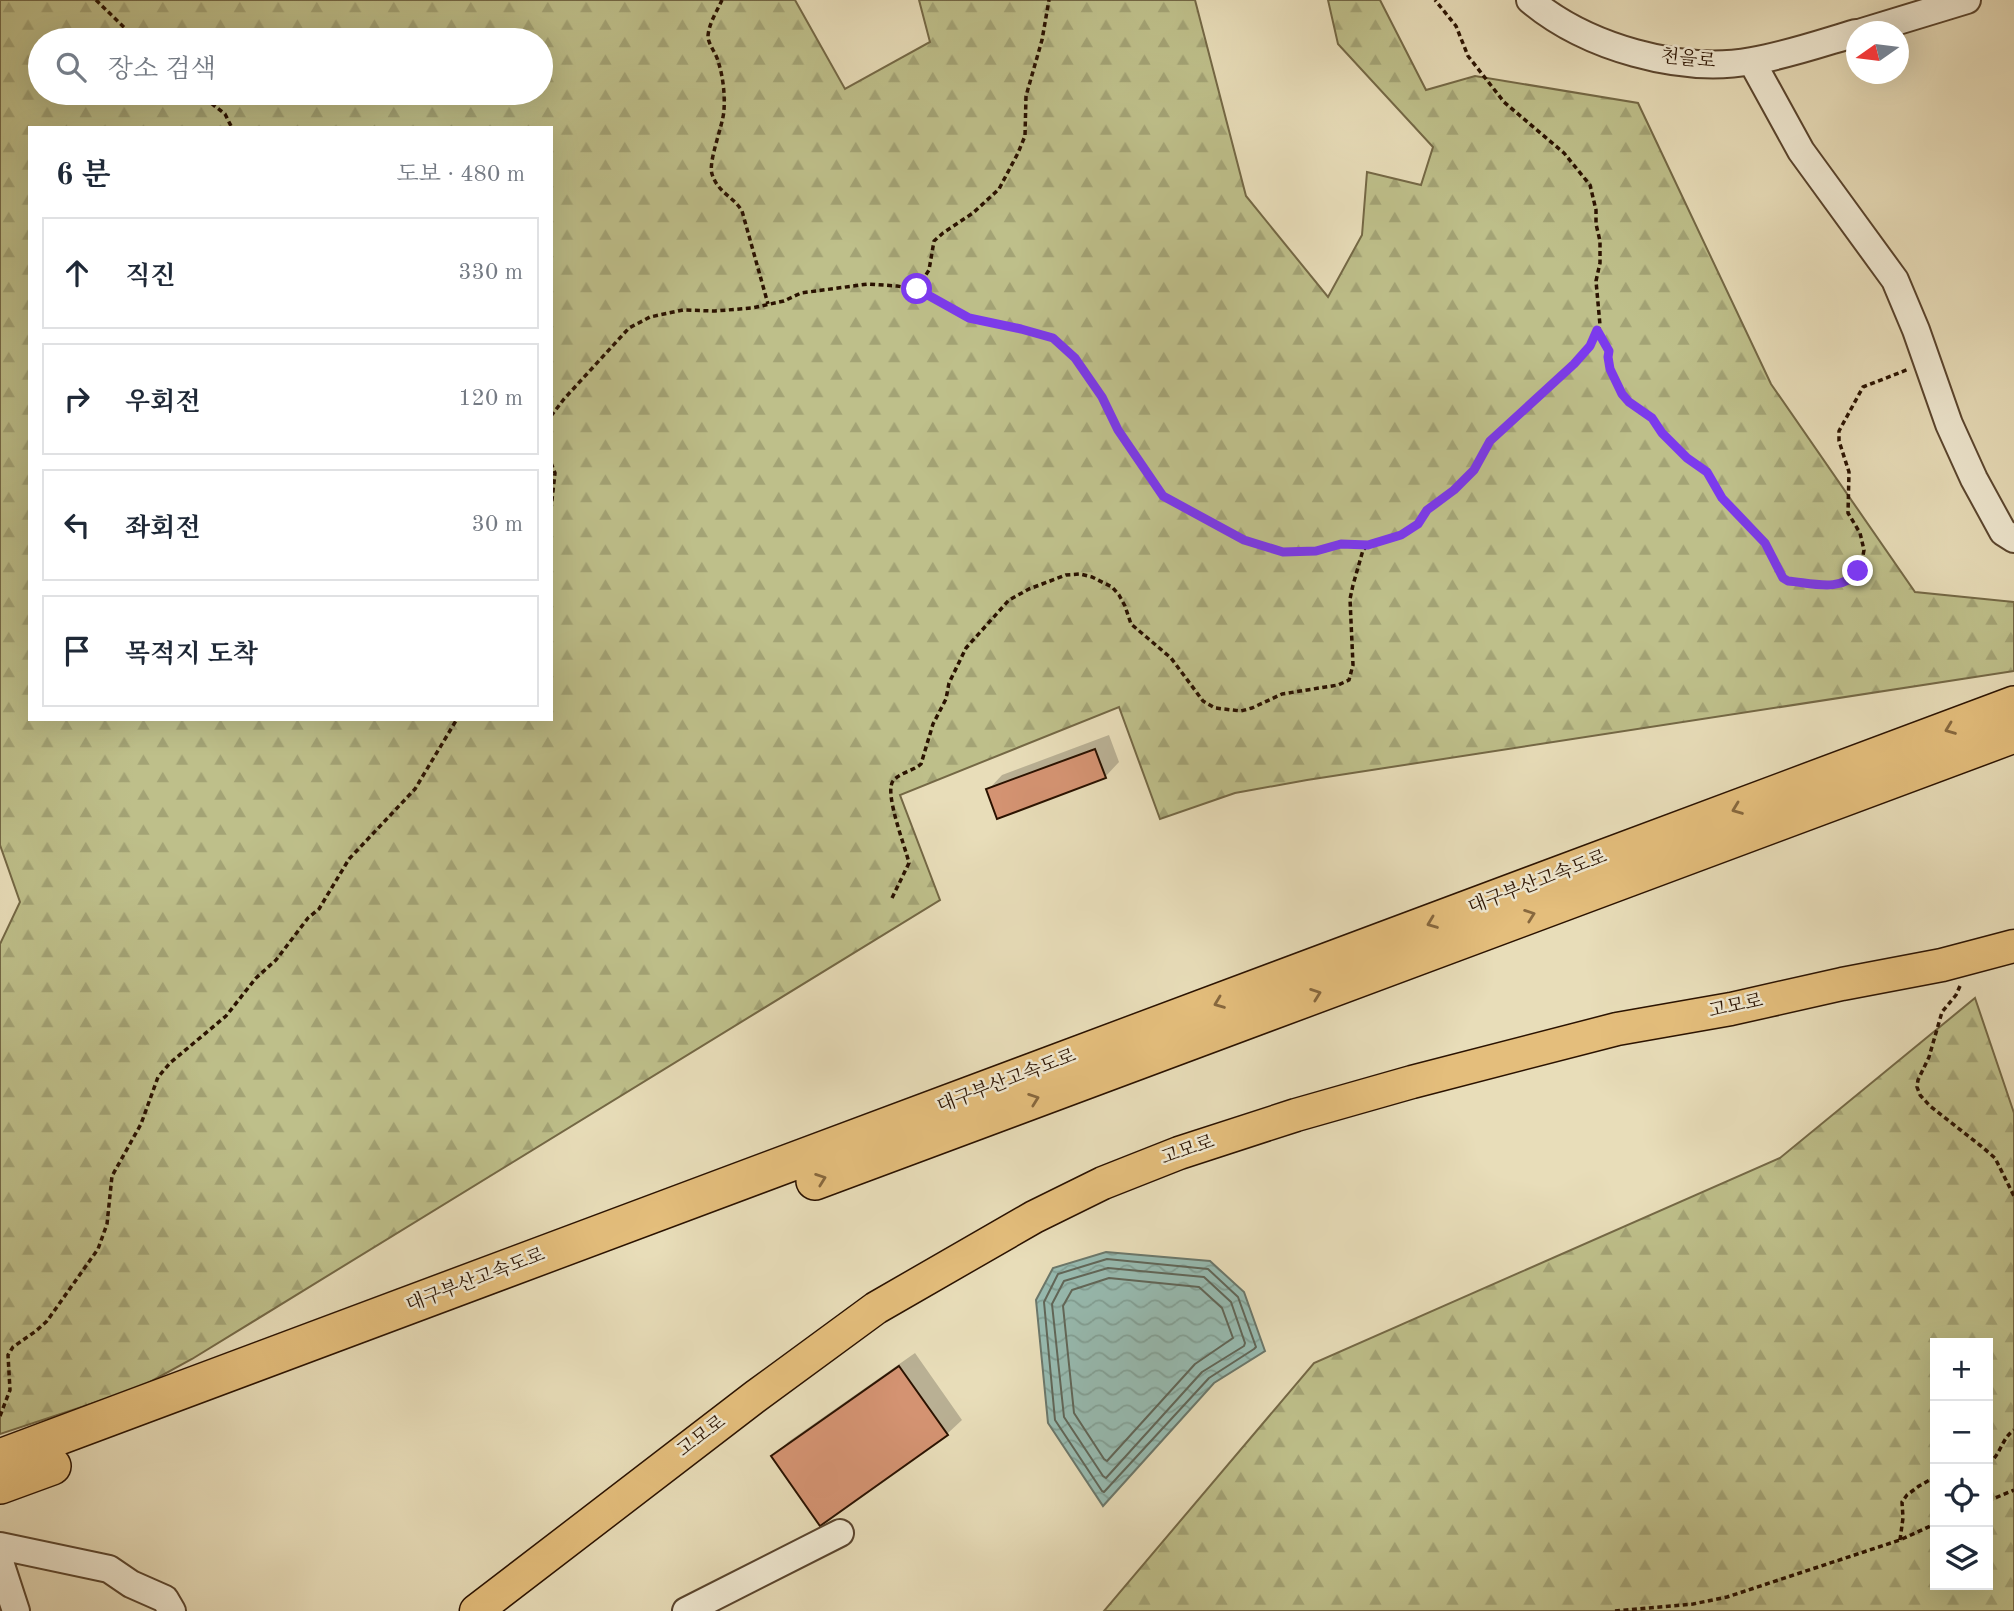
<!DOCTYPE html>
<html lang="ko">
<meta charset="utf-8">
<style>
:root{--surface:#fff;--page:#f6f6f7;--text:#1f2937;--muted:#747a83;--line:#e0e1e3}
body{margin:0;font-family:"Old Standard TT","Noto Serif KR",serif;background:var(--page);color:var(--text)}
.controls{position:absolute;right:21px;bottom:21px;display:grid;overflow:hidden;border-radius:0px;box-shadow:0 7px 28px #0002}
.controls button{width:63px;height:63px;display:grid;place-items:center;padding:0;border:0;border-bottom:2px solid var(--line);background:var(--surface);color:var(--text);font:35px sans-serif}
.compass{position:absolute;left:1846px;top:21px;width:63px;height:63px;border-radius:50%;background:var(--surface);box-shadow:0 7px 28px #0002;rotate:256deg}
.stop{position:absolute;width:21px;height:21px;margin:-16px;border:5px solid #7c3aed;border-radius:50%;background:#fff}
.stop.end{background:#7c3aed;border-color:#fff;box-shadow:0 2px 7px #0008}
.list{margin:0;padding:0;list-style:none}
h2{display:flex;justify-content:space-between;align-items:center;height:91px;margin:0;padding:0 28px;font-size:30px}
h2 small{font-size:23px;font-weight:400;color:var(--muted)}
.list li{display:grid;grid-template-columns:46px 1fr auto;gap:21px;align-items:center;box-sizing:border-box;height:112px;margin:0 14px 14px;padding:0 14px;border:2px solid var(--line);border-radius:0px}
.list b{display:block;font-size:26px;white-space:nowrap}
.list em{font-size:23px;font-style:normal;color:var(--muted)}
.icon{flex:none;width:38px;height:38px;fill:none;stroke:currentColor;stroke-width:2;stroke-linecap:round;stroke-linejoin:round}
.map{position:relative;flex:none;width:2014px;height:1611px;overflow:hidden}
.search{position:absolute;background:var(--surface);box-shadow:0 7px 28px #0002;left:28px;top:28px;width:525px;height:77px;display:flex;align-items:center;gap:18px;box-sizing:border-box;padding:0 24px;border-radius:38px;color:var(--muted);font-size:26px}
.panel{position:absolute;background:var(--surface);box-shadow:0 7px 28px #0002;left:28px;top:126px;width:525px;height:595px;border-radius:0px}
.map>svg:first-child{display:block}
.forest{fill:url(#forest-firs);stroke:#746845;stroke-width:2;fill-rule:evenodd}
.water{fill:url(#water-waves);stroke:#6b776a;stroke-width:2}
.shadow{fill:#0003}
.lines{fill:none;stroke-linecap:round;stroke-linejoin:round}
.shore{stroke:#606658;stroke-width:2}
.building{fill:#d49372;stroke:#2a1200;stroke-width:2}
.minor-casing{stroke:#5a452e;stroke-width:30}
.major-casing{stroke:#2a1200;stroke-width:35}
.highway-casing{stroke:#2a1200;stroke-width:40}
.path{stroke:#2a1200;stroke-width:3.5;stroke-dasharray:5 3.5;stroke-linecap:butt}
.minor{stroke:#f0e9d2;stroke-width:26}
.major{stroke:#e4be7c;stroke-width:32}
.highway{stroke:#e4be7c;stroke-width:37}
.oneway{stroke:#87683e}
.route{stroke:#7c3aed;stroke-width:9}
.labels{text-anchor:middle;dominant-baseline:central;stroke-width:5;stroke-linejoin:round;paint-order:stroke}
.street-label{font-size:19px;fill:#2a1200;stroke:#f0e9d2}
</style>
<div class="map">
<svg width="2014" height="1611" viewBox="0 0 2014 1611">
<defs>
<pattern id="forest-firs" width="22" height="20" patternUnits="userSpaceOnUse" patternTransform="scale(1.75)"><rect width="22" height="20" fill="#bebf8a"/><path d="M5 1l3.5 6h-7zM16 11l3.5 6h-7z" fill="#a3a375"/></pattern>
<pattern id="water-waves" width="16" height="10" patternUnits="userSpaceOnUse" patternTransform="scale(1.75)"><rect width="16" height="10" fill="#97bbb1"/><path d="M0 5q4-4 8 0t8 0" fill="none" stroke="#82a096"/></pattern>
</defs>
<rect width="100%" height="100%" fill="#e8ddb9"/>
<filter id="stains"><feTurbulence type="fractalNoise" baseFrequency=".00286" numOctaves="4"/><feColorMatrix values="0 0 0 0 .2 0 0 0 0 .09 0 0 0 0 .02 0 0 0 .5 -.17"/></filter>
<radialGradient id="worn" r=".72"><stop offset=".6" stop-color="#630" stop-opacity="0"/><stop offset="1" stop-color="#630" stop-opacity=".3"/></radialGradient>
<!-- forest -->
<path class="forest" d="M0 0H795L845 89 930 42 919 0H1195L1246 196 1328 297 1362 235 1367 172 1421 185 1433 147 1338 44 1328 0H1380L1426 90 1475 76 1638 103 1771 384 1915 592 2014 602V671L1307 780 1235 793 1160 819 1119 707 900 795 940 900 192 1359 139 1388 0 1434V944L20 902 0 845ZM40 40H541V93H40ZM30 128H551V719H30Z
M1975 998 2014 1113V1611H1104L1314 1363 1780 1158ZM1935 1343H1988V1585H1935Z"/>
<!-- water -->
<path class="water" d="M1106 1252 1210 1261 1244 1292 1265 1351 1214 1383 1103 1506 1048 1423 1036 1300 1053 1268Z"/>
<!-- shadow -->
<path class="shadow" d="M1109 735 1119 762 1105 777 988 790 1002 775Z
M915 1353 962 1420 947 1434 820 1523 774 1457 788 1442Z"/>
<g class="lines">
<!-- shore -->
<path class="shore" d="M1107 1259 1208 1269 1238 1297 1256 1347 1254 1349 1209 1378 1104 1492 1102 1491 1055 1420 1044 1302 1058 1274Z
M1108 1268 1204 1277 1231 1302 1245 1343 1244 1346 1202 1372 1106 1478 1103 1476 1064 1417 1052 1304 1064 1281Z
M1109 1278 1199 1287 1222 1308 1233 1338 1195 1364 1107 1461 1104 1459 1074 1413 1063 1306 1072 1290Z"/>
</g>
<!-- building -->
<path class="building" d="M1095 749 1106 778 997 819 986 789Z
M899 1366 948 1435 820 1526 771 1456Z"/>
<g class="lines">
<defs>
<path id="minor" d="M1530 0C1586 47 1680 74 1752 61 1788 55 1822 43 1856 33
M1862 32 1967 0
M1752 62 1801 151 1895 280 1916 330 1949 424 1974 479 2003 532 2014 539
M0 1546 109 1569 131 1584 165 1599 172 1611
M0 1562 16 1611
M686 1611 840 1533"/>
<path id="major" d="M476 1611 756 1396 876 1308 1034 1217 1103 1183 1179 1153 1296 1115 1412 1082 1617 1029 1731 1009 1842 984 1942 965 2014 946"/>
<path id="highway" d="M815 1181 2014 734
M0 1458 2014 705
M0 1485 52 1466"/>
</defs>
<!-- minor casing -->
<use href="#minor" class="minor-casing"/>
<!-- major casing -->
<use href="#major" class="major-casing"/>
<!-- highway casing -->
<use href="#highway" class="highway-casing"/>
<!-- path -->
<path class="path" d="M96 0 137 40
M722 0C717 11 709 23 708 36 708 44 716 53 718 61 723 76 725 94 724 110 723 126 708 161 712 174 718 193 733 196 742 211L768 304
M198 93 225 114 232 128
M917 289 929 270 934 241 943 233 973 213 999 189 1018 153 1025 136 1026 96 1042 40 1049 0
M1597 330 1609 351 1608 357 1610 369 1622 394 1629 402 1652 418 1662 433 1687 458 1707 472 1722 498 1765 543 1783 578 1788 581 1834 586 1843 584 1854 576 1862 561 1864 550 1860 533 1848 513 1849 472 1839 441V431L1863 387 1909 369
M551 416 564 399 629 328 650 317 683 310 715 311 752 308 784 301 801 293 868 284 897 286 920 290 969 318 1021 329 1053 338 1075 358 1102 397 1118 430 1163 496 1244 540 1283 552 1316 551 1341 544 1368 545 1401 535 1418 524 1428 510 1454 490 1474 470 1490 441 1575 364 1590 346 1600 325 1596 281 1600 263V241L1596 224V210L1590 185 1564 153 1504 102 1468 56 1456 26 1435 0
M551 463 555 473 551 509
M892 898 909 863C905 846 884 793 893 781 899 773 913 771 921 764L933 724 946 699 949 683 966 648 1009 600 1029 589 1066 575 1080 574 1092 577 1112 587 1119 595 1125 606 1131 624 1171 658 1203 701 1215 708 1241 711 1252 708 1282 694 1338 685 1349 680 1353 665 1350 599 1353 585 1363 550 1368 545
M1960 986 1956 995 1942 1012 1929 1057 1918 1080 1917 1087 1920 1095 1930 1106 1981 1146 1995 1158 2014 1196
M0 1416 10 1390 8 1355 13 1347 36 1331 47 1321 98 1249 107 1224 112 1176 141 1124 158 1077 170 1063 226 1016 256 978 276 960 308 918 319 909 349 859 415 789 457 719
M1988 1464C2001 1455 2001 1439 2014 1430
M1988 1501 2014 1490
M1900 1540 1903 1518 1902 1502 1907 1495 1919 1486 1935 1477
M1615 1611 1693 1604 1727 1597 1900 1540 1935 1524"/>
<!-- minor -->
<use href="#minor" class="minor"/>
<!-- major -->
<use href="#major" class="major"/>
<!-- highway -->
<use href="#highway" class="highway"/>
</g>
<!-- one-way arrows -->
<defs><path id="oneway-chevron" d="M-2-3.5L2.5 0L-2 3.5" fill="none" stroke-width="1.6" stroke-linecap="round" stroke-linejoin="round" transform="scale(1.75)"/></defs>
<g class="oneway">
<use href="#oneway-chevron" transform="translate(1950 729) rotate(159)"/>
<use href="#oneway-chevron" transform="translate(1737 809) rotate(159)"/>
<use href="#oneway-chevron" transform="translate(1530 915) rotate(-20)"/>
<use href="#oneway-chevron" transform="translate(1432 923) rotate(159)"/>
<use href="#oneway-chevron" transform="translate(1316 994) rotate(-20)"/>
<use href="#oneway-chevron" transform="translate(1219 1003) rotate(159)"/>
<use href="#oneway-chevron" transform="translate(1034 1099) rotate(-20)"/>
<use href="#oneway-chevron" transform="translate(821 1179) rotate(-20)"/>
</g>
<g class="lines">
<!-- route -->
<path class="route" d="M917 289 969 318 1021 329 1053 338 1075 358 1102 397 1118 430 1163 496 1244 540 1283 552 1316 551 1341 544 1368 545 1401 535 1418 524 1427 510 1454 490 1474 470 1490 441 1574 364 1590 346 1597 330 1609 351 1608 357 1610 369 1622 394 1629 402 1652 418 1662 433 1687 458 1707 472 1722 498 1765 543 1783 578 1788 581C1812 583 1842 593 1858 571"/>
</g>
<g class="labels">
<!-- street labels -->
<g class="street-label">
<text transform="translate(1688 60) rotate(6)">천을로</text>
<text transform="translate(1538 883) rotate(-21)">대구부산고속도로</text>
<text transform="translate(1736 1007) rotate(-12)">고모로</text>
<text transform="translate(1007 1082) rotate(-21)">대구부산고속도로</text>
<text transform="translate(1188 1151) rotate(-19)">고모로</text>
<text transform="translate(476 1281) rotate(-21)">대구부산고속도로</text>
<text transform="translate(702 1437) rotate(-37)">고모로</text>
</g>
</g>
<rect width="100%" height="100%" filter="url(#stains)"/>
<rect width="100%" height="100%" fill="url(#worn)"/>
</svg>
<div class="controls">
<button>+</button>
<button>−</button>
<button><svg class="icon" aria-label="locate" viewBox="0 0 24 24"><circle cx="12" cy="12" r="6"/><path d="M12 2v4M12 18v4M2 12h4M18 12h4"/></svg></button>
<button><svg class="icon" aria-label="layers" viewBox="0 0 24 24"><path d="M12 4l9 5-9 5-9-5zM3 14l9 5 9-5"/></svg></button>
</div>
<svg class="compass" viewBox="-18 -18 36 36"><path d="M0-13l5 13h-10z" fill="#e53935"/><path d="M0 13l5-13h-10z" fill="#747a83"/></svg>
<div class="stop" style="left:917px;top:289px"></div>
<div class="stop end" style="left:1858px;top:571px"></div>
<div class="search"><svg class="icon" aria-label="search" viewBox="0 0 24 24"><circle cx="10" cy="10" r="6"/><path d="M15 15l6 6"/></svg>장소 검색</div>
<section class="panel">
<h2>6 분<small>도보 · 480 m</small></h2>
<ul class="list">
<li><svg class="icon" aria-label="ahead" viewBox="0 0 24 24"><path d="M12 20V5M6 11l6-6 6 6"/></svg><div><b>직진</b></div><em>330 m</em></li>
<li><svg class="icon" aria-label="right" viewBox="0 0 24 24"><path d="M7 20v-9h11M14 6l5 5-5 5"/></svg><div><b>우회전</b></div><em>120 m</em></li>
<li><svg class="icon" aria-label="left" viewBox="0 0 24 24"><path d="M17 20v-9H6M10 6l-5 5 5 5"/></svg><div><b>좌회전</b></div><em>30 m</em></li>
<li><svg class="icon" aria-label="arrive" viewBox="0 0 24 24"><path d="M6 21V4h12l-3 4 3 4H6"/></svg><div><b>목적지 도착</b></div></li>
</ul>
</section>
</div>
